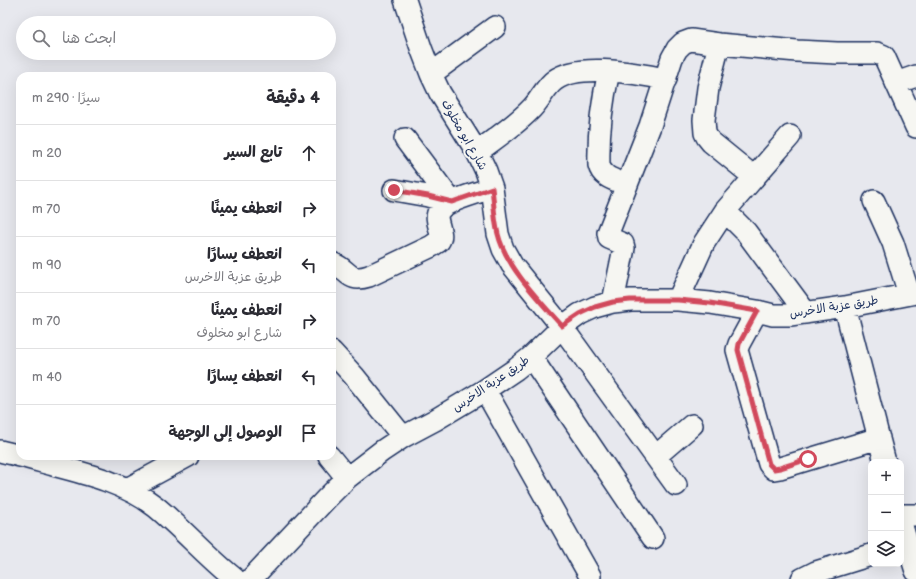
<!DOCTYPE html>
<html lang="ar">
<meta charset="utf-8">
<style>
:root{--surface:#fff;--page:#f2f2f3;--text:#2b2b33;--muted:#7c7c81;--line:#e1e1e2}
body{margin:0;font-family:"Balsamiq Sans","Playpen Sans Arabic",sans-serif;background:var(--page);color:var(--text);direction:rtl}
.controls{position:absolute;right:12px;bottom:12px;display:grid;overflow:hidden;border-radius:8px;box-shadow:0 4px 16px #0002}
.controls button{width:36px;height:36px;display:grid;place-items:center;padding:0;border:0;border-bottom:1px solid var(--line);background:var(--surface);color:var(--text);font:20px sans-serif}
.stop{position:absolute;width:12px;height:12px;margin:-9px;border:3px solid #d1495b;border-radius:50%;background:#fff}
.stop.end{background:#d1495b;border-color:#fff;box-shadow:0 1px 4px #0008}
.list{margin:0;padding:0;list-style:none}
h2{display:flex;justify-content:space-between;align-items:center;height:52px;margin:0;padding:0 16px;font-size:17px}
h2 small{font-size:13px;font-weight:400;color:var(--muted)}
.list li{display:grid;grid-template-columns:26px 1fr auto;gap:12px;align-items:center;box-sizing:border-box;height:56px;padding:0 16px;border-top:1px solid var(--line)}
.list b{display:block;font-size:15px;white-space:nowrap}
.list p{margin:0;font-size:13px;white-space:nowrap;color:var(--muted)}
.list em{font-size:13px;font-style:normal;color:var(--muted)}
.icon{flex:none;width:22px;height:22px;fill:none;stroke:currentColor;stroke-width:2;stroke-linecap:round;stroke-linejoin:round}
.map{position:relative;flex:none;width:916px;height:579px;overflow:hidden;direction:ltr}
.search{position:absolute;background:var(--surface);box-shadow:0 4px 16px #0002;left:16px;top:16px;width:320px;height:44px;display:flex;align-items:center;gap:10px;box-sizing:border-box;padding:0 14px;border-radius:22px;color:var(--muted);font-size:15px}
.panel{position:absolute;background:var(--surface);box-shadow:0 4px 16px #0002;left:16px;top:72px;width:320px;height:388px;border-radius:12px;direction:rtl}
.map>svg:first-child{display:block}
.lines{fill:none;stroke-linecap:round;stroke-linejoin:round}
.minor-casing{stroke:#1b2f5e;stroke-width:24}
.minor{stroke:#f6f6f2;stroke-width:21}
.route{stroke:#d1495b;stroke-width:5}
.labels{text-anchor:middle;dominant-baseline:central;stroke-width:4;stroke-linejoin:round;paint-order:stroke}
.street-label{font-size:12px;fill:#1b2f5e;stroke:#f6f6f2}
</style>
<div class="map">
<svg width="916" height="579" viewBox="0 0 916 579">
<rect width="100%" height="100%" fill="#e7e8ee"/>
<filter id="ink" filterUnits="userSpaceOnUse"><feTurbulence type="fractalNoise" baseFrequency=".025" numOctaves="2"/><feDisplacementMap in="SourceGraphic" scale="8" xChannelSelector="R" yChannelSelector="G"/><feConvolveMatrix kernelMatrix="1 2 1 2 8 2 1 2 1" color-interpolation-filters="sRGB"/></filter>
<g filter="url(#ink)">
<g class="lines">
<defs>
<path id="minor" d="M405 0 421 48 431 74 440 93 477 152 486 171 492 188 498 234 503 249 512 265 562 327 676 485
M719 44 708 88 704 120 705 133 707 137 711 142 754 177
M609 71C602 102 598 133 599 165 602 178 616 180 627 185
M431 74 495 27
M896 83 916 76
M405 139 452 202
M477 152C496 138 516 125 532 108 540 100 546 86 555 80 580 62 637 74 666 79
M394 190 428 196 452 202
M874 201 893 243 909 294
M725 211 746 232 806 313
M332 263C350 270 347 283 369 276L432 246C434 244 437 243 439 241 445 233 433 220 439 211 445 201 480 192 492 188
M678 300 704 243 725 211 790 136
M613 302 624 248 623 244 609 238 608 233 650 126 672 58 677 49 683 43 691 40 719 44 797 51 837 53H877L884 56 916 127
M845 307 885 462
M757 311 739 344 737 350 769 464 774 469 780 468 879 438
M332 352 354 376 403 437
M531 357 653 538
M485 390 590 576
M0 451C18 455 35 460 53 465 88 474 127 484 156 507 184 530 207 557 235 579
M329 456 347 478
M656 456 692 425
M127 489 188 456
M901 515H916
M901 523 908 546 901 548
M908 546 916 571
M251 579 326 499 347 478 382 451 403 437 435 420 485 390 516 369 531 357 562 327 580 314 595 307 613 302 631 300H678L710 303 757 311 773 315H790L845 307 916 293
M802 579 816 572 871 555"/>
</defs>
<!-- minor casing -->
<use href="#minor" class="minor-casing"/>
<!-- minor -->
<use href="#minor" class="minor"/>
</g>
</g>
<g class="lines" filter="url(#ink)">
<!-- route -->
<path class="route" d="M394 190 428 196 452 202 492 188C494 203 494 219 498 234 506 267 540 301 562 326L580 314 595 307 613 302 630 300H678L710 303 757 311 739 344 738 350 769 464 774 469 780 468 808 459"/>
</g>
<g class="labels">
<!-- street labels -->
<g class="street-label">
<text transform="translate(464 135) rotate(60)">شارع ابو مخلوف</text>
<text transform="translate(834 307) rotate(-9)">طريق عزبة الاخرس</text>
<text transform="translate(491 384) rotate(-34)">طريق عزبة الاخرس</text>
</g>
</g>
</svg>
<div class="controls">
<button>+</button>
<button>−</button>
<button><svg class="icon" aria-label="layers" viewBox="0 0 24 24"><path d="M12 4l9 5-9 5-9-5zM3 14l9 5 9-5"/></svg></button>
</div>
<div class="stop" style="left:808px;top:459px"></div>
<div class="stop end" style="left:394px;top:190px"></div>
<div class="search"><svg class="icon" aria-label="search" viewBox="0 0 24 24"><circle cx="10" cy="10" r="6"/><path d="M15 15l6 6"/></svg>ابحث هنا</div>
<section class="panel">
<h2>4 دقيقة<small>سيرًا · 290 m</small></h2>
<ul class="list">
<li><svg class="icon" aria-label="ahead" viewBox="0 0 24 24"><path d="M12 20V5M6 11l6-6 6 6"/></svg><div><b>تابع السير</b></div><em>20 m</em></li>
<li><svg class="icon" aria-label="right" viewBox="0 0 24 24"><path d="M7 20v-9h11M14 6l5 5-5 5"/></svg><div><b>انعطف يمينًا</b></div><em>70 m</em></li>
<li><svg class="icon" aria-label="left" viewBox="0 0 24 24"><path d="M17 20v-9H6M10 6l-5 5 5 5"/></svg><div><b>انعطف يسارًا</b><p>طريق عزبة الاخرس</p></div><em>90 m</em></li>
<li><svg class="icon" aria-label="right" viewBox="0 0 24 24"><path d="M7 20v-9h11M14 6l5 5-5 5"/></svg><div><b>انعطف يمينًا</b><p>شارع ابو مخلوف</p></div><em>70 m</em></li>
<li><svg class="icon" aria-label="left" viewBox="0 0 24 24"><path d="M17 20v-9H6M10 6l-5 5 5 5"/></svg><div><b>انعطف يسارًا</b></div><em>40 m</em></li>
<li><svg class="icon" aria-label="arrive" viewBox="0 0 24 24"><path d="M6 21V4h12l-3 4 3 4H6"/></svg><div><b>الوصول إلى الوجهة</b></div></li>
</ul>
</section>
</div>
